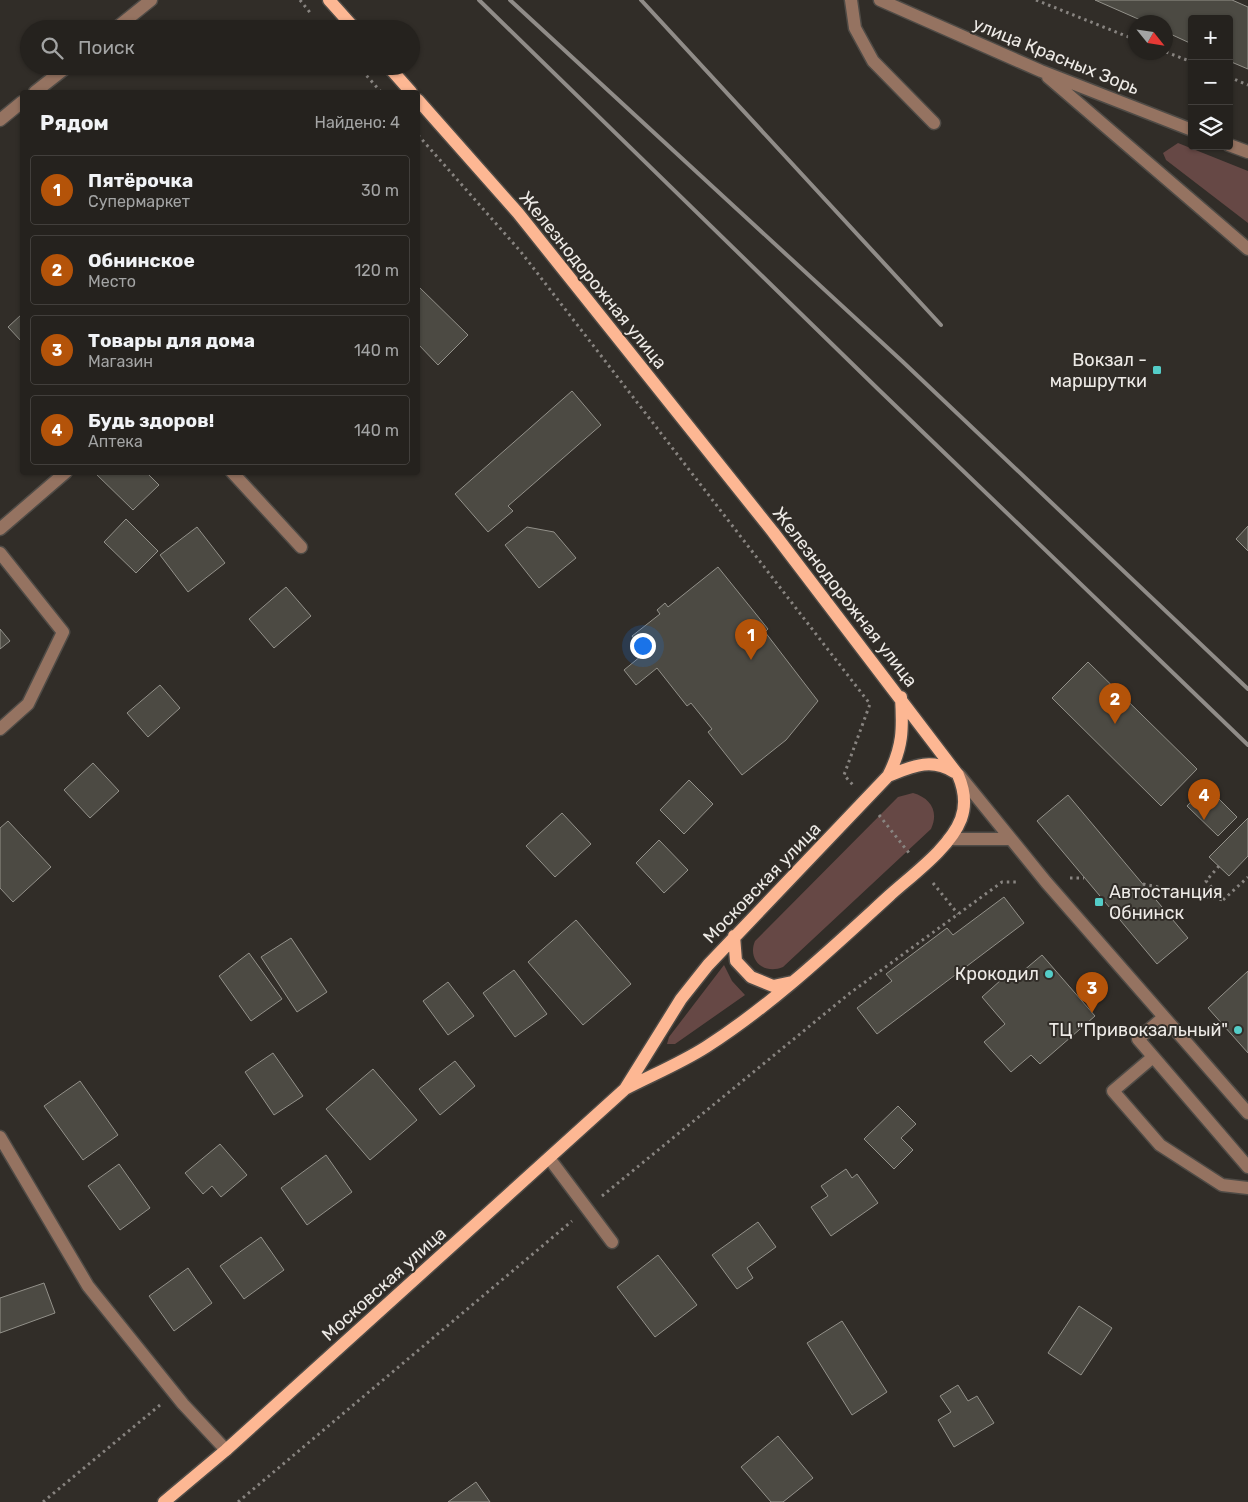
<!DOCTYPE html>
<html lang="ru">
<meta charset="utf-8">
<style>
:root{--surface:#25221e;--page:#312f2b;--text:#f1f3f6;--muted:#a3a4a4;--line:#423f3c;--accent:#b45309}
body{margin:0;font-family:Rubik,sans-serif;background:var(--page);color:var(--text)}
.controls{position:absolute;right:15px;top:15px;display:grid;overflow:hidden;border-radius:5px;box-shadow:0 1px 4px #0004}
.controls button{width:45px;height:45px;display:grid;place-items:center;padding:0;border:0;border-bottom:1px solid var(--line);background:var(--surface);color:var(--text);font:25px sans-serif}
.compass{position:absolute;left:1128px;top:15px;width:45px;height:45px;border-radius:50%;background:var(--surface);box-shadow:0 1px 4px #0004;rotate:120deg}
.you{position:absolute;left:642px;top:645px;width:18px;height:18px;margin:-12px;border:4px solid #fff;border-radius:50%;background:#1a73e8;box-shadow:0 0 0 8px #1a73e833}
.badge{display:grid;place-items:center;width:32px;height:32px;border-radius:50%;background:var(--accent);color:#fff;font-size:16px;font-weight:700}
.pin{position:absolute;translate:-50% -41px;filter:drop-shadow(0 1px 2px #0008)}
.pin::after{content:'';position:absolute;top:26px;width:18px;height:15px;background:inherit;clip-path:polygon(0 0,100% 0,50% 100%)}
.list{margin:0;padding:0;list-style:none}
h2{display:flex;justify-content:space-between;align-items:center;height:65px;margin:0;padding:0 20px;font-size:21px}
h2 small{font-size:16px;font-weight:400;color:var(--muted)}
.list li{display:grid;grid-template-columns:32px 1fr auto;gap:15px;align-items:center;box-sizing:border-box;height:70px;margin:0 10px 10px;padding:0 10px;border:1px solid var(--line);border-radius:5px}
.list b{display:block;font-size:19px;white-space:nowrap}
.list p{margin:0;font-size:16px;white-space:nowrap;color:var(--muted)}
.list em{font-size:16px;font-style:normal;color:var(--muted)}
.icon{flex:none;width:28px;height:28px;fill:none;stroke:currentColor;stroke-width:2;stroke-linecap:round;stroke-linejoin:round}
.map{position:relative;flex:none;width:1248px;height:1502px;overflow:hidden}
.search{position:absolute;background:var(--surface);box-shadow:0 1px 4px #0004;left:20px;top:20px;width:400px;height:55px;display:flex;align-items:center;gap:12px;box-sizing:border-box;padding:0 18px;border-radius:28px;color:var(--muted);font-size:19px}
.panel{position:absolute;background:var(--surface);box-shadow:0 1px 4px #0004;left:20px;top:90px;width:400px;height:385px;border-radius:5px}
.map>svg:first-child{display:block}
.green{fill:#664845}
.building{fill:#4c4a43;stroke:#93918a}
.lines{fill:none;stroke-linecap:round;stroke-linejoin:round}
.minor-casing{stroke:#4f4b46;stroke-width:15}
.major-casing{stroke:#4f4b46;stroke-width:15}
.path{stroke:#888480;stroke-width:3;stroke-dasharray:2.5 4;stroke-linecap:butt}
.minor{stroke:#957361;stroke-width:12}
.major{stroke:#fdb793;stroke-width:12}
.rail{stroke:#908c88;stroke-width:4}
.poi-dot{fill:#54cdc8;stroke:#312d28;stroke-width:2}
.labels{text-anchor:middle;dominant-baseline:central;stroke-width:4;stroke-linejoin:round;paint-order:stroke}
.street-label{font-size:18px;fill:#edeae6;stroke:#312d28}
.poi-label{font-size:18px;fill:#edeae6;stroke:#312d28;text-anchor:end}
</style>
<div class="map">
<svg width="1248" height="1502" viewBox="0 0 1248 1502">
<rect width="100%" height="100%" fill="#312d28"/>
<!-- green -->
<path class="green" d="M1178 143 1248 171V223L1166 160 1163 153Z
M913 793C931 798 939 812 931 829L783 967C764 975 747 960 755 941L898 797Z
M724 965 732 981 745 995 675 1044H667L669 1037Z"/>
<!-- building -->
<path class="building" d="M1095 0H1232L1248 7V69L1229 61V19H1192V44L1166 32V22H1145Z
M418 286 468 335 438 365 418 344Z
M22 314V342L8 327Z
M572 391 601 425 508 506 513 511 488 532 455 494Z
M94 472H146L159 485 133 510Z
M126 519 158 551 136 573 104 542Z
M1248 526V551L1236 539Z
M197 527 225 563 188 592 160 555Z
M527 527 554 532 576 558 539 588 505 545Z
M718 567 768 629 765 632 818 701 786 740 742 775 708 732 712 729 691 703 687 706 657 668 636 685 624 670 641 656 631 643 635 640 632 636 660 614 657 610 665 603 668 607Z
M286 587 311 616 274 648 249 619Z
M0 629 10 641 0 649Z
M1088 662 1197 769 1161 806 1052 698Z
M160 685 180 708 148 737 127 713Z
M93 763 119 791 90 818 64 790Z
M689 780 713 804 684 834 660 810Z
M1206 786 1237 817 1218 836 1187 806Z
M1068 795 1188 938 1157 964 1037 821Z
M562 813 591 844 555 877 526 846Z
M1248 818V856L1229 876 1209 857Z
M8 821 51 867 13 902 0 888V828Z
M659 840 688 870 664 893 636 863Z
M1004 897 1024 923 877 1034 857 1008 892 981 886 974 947 928 953 935Z
M576 920 631 984 583 1025 528 962Z
M291 938 327 992 297 1012 261 957Z
M249 953 282 999 251 1021 219 976Z
M1042 955 1095 1016 1040 1064 1031 1055 1011 1072 984 1042 1005 1024 982 997 1011 971 1016 977Z
M514 970 547 1014 515 1037 483 993Z
M1248 971V1053L1208 1008Z
M448 982 474 1016 448 1035 423 1001Z
M273 1053 303 1096 274 1115 245 1072Z
M455 1061 475 1086 440 1115 419 1089Z
M373 1069 417 1120 370 1160 326 1109Z
M80 1081 118 1135 83 1160 44 1106Z
M898 1106 916 1124 901 1138 913 1150 894 1169 864 1139Z
M220 1144 247 1175 221 1197 212 1186 203 1194 185 1173Z
M326 1155 352 1192 307 1225 281 1188Z
M119 1164 150 1208 120 1230 88 1186Z
M846 1169 852 1178 857 1174 878 1203 831 1236 811 1207 828 1196 821 1186Z
M758 1222 776 1247 747 1268 753 1278 737 1289 712 1255Z
M261 1237 284 1270 244 1299 220 1266Z
M658 1255 697 1305 655 1337 617 1287Z
M188 1268 212 1303 174 1331 149 1296Z
M44 1283 55 1313 0 1333V1298Z
M1079 1306 1112 1328 1081 1375 1048 1353Z
M842 1321 887 1392 852 1415 807 1343Z
M958 1385 968 1401 977 1396 994 1423 954 1447 938 1420 951 1412 940 1396Z
M778 1436 813 1478 783 1502H771L741 1467Z
M476 1482 490 1502H448Z"/>
<g class="lines">
<defs>
<path id="minor" d="M851 0 855 28 873 61 934 123
M880 0 1041 71 1192 130
M115 29 151 0
M1048 77 1248 249
M35 92 68 66
M0 120 22 102
M1229 145 1248 152
M232 472 301 547
M0 529 66 472
M0 553 63 632 28 704 0 729
M959 775 1046 882 1248 1113
M949 839H1009
M1164 1017 1138 1039 1248 1167
M1153 1057 1113 1091 1160 1145 1222 1185 1248 1188
M0 1137 88 1286 183 1404 226 1450
M549 1158 612 1242"/>
<path id="major" d="M329 0 355 29
M388 66 411 92
M888 776C911 767 931 757 954 772
M734 936 736 961 751 977 773 986 792 982
M625 1089 681 999 708 965 888 776C903 747 903 729 901 697
M164 1502 226 1450 625 1089C652 1075 681 1063 706 1047 773 1004 831 949 889 896 912 875 950 848 961 819 967 803 964 789 958 775L773 532 518 213 418 100"/>
</defs>
<!-- minor casing -->
<use href="#minor" class="minor-casing"/>
<!-- major casing -->
<use href="#major" class="major-casing"/>
<!-- path -->
<path class="path" d="M300 0 312 15
M1036 0 1136 40
M1166 52 1192 62
M358 66 381 92
M1229 77 1248 85
M418 135 521 252 870 704 844 775 853 785
M879 815 909 853
M1219 866 1206 881 1223 900 1248 877
M1070 878H1084
M933 883 958 914
M1143 884 1223 900
M602 1196 850 993 1002 882H1019
M43 1502 160 1405
M238 1502 572 1221"/>
<!-- minor -->
<use href="#minor" class="minor"/>
<!-- major -->
<use href="#major" class="major"/>
<!-- rail -->
<path class="rail" d="M479 0 878 389 1248 745
M510 0 903 362 1248 689
M641 0 941 325"/>
</g>
<!-- markers -->
<g class="poi-dot">
<rect x="1152" y="365" width="10" height="10" rx="2.5"/>
<rect x="1094" y="897" width="10" height="10" rx="2.5"/>
<circle cx="1049" cy="974" r="5"/>
<circle cx="1238" cy="1030" r="5"/>
</g>
<g class="labels">
<!-- street labels -->
<g class="street-label">
<text transform="translate(1056 56) rotate(22)">улица Красных Зорь</text>
<text transform="translate(593 280) rotate(51)">Железнодорожная улица</text>
<text transform="translate(845 597) rotate(52)">Железнодорожная улица</text>
<text transform="translate(762 883) rotate(-46)">Московская улица</text>
<text transform="translate(384 1284) rotate(-42)">Московская улица</text>
</g>
<!-- poi labels -->
<g class="poi-label">
<text x="1147" y="360">Вокзал -<tspan x="1147" dy="21">маршрутки</tspan></text>
<text x="1109" y="892" text-anchor="start">Автостанция<tspan x="1109" dy="21">Обнинск</tspan></text>
<text x="1039" y="974">Крокодил</text>
<text x="1228" y="1030">ТЦ "Привокзальный"</text>
</g>
</g>
</svg>
<div class="controls">
<button>+</button>
<button>−</button>
<button><svg class="icon" aria-label="layers" viewBox="0 0 24 24"><path d="M12 4l9 5-9 5-9-5zM3 14l9 5 9-5"/></svg></button>
</div>
<svg class="compass" viewBox="-18 -18 36 36"><path d="M0-13l5 13h-10z" fill="#e53935"/><path d="M0 13l5-13h-10z" fill="#a3a4a4"/></svg>
<div class="you"></div>
<div class="pin badge" style="left:751px;top:660px">1</div>
<div class="pin badge" style="left:1115px;top:724px">2</div>
<div class="pin badge" style="left:1092px;top:1013px">3</div>
<div class="pin badge" style="left:1204px;top:820px">4</div>
<div class="search"><svg class="icon" aria-label="search" viewBox="0 0 24 24"><circle cx="10" cy="10" r="6"/><path d="M15 15l6 6"/></svg>Поиск</div>
<section class="panel">
<h2>Рядом<small>Найдено: 4</small></h2>
<ul class="list">
<li><span class="badge">1</span><div><b>Пятёрочка</b><p>Супермаркет</p></div><em>30 m</em></li>
<li><span class="badge">2</span><div><b>Обнинское</b><p>Место</p></div><em>120 m</em></li>
<li><span class="badge">3</span><div><b>Товары для дома</b><p>Магазин</p></div><em>140 m</em></li>
<li><span class="badge">4</span><div><b>Будь здоров!</b><p>Аптека</p></div><em>140 m</em></li>
</ul>
</section>
</div>
